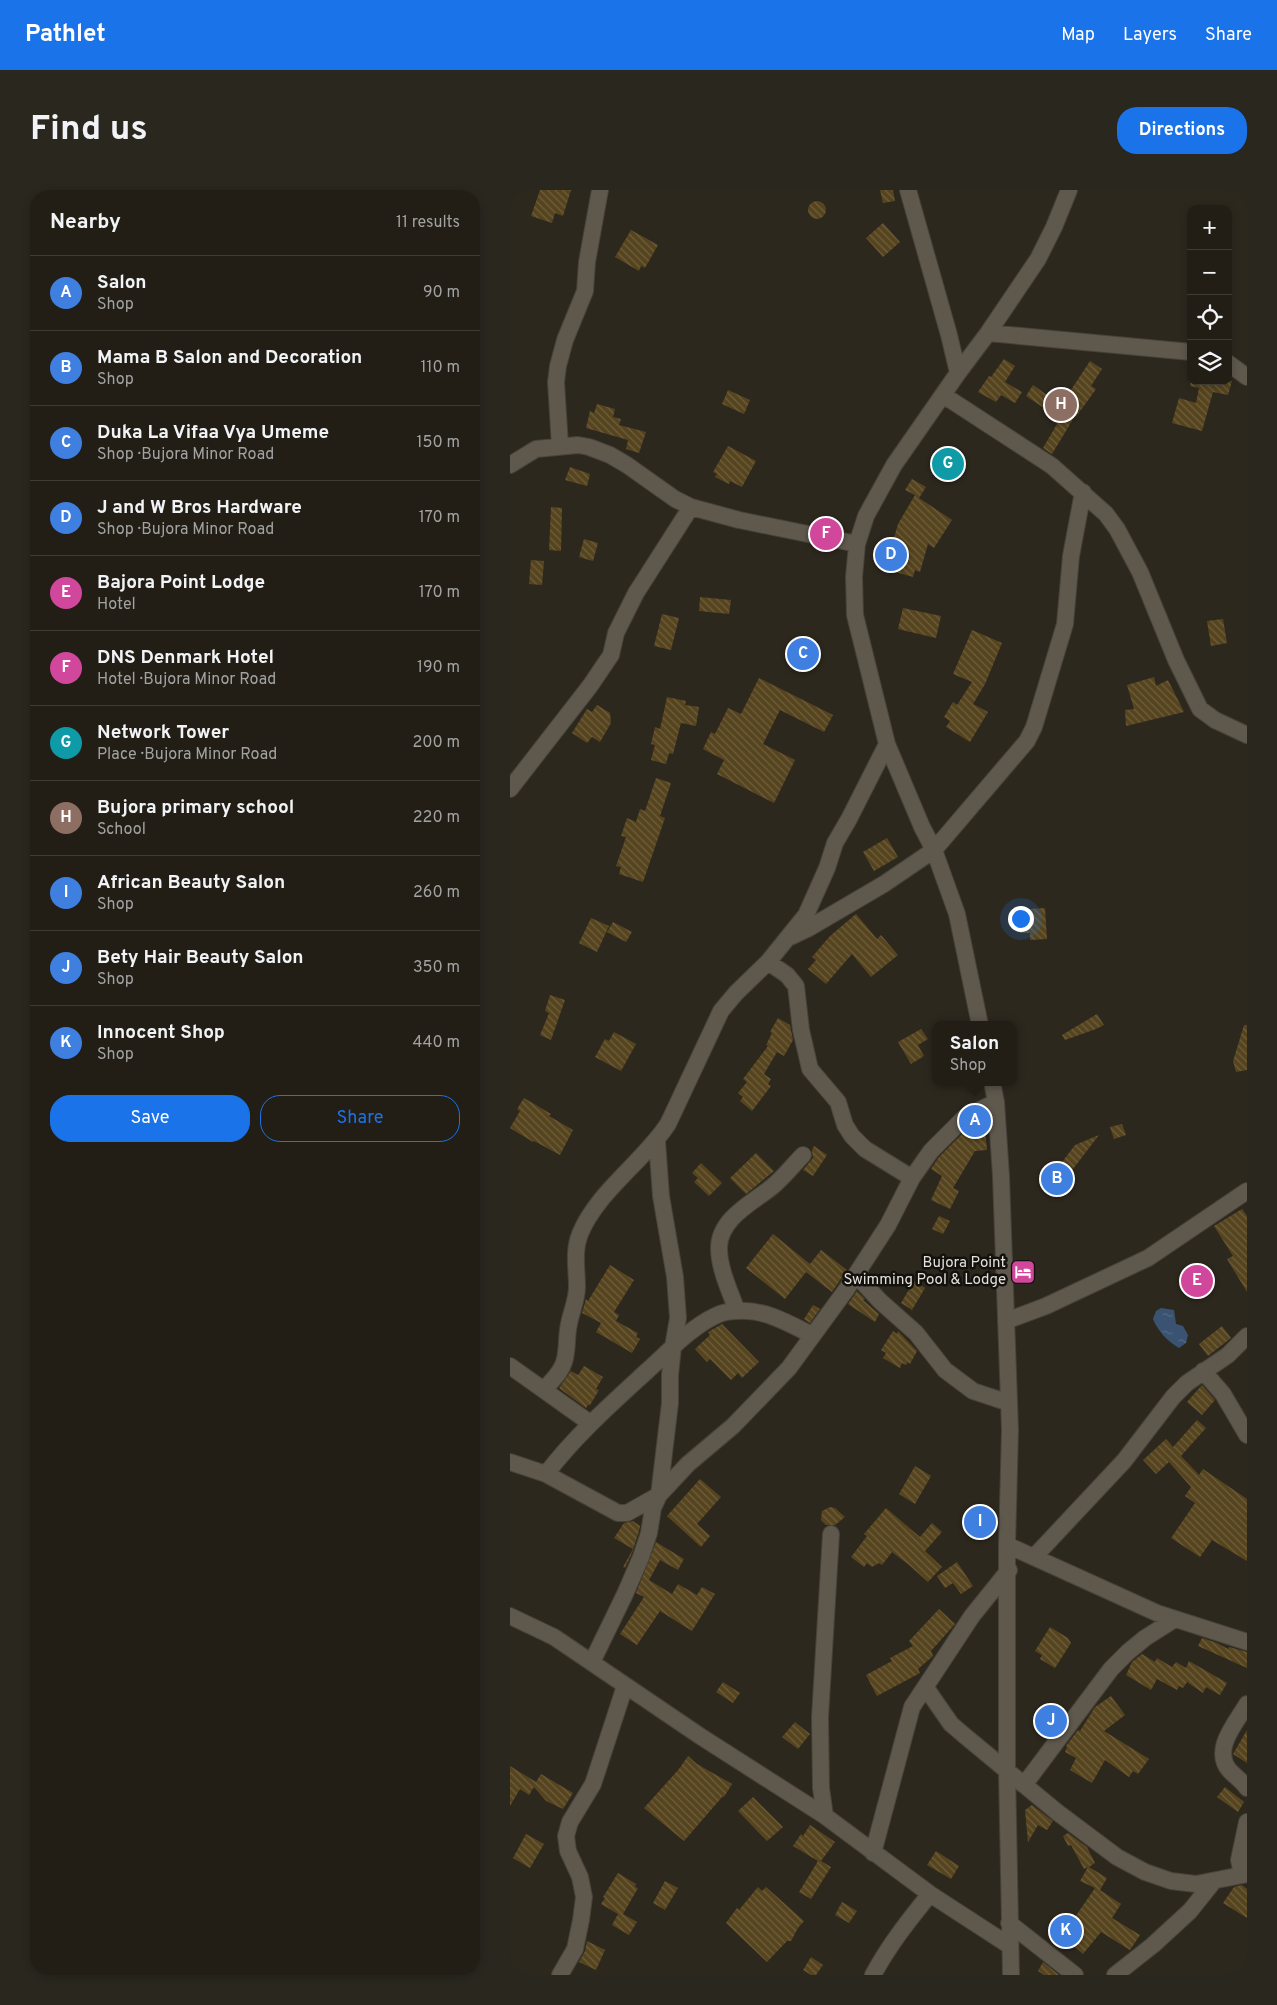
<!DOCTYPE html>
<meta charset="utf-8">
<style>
:root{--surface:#221e16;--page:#2a271f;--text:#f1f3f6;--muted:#a2a2a1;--line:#3f3c35;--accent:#1a73e8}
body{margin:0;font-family:Overpass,sans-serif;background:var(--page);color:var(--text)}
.controls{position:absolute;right:15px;top:15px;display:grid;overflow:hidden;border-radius:10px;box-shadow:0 2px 8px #0003}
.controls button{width:45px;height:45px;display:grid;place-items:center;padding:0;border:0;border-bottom:1px solid var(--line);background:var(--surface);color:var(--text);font:25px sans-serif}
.you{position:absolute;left:510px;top:728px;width:18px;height:18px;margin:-12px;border:4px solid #fff;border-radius:50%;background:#1a73e8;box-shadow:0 0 0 8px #1a73e833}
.badge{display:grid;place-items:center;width:32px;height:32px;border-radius:50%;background:var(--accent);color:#fff;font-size:16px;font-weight:700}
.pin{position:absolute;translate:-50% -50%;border:2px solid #fff;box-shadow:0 1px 5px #0006}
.popup{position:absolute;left:422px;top:831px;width:85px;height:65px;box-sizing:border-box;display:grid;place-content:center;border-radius:10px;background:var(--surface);filter:drop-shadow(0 1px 4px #0005);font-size:16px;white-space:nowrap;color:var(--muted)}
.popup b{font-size:19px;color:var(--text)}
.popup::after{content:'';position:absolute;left:50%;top:100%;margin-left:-10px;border:10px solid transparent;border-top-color:var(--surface)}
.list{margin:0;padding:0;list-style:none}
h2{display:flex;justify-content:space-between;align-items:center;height:65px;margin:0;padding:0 20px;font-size:21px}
h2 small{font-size:16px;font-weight:400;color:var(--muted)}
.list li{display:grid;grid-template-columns:32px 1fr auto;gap:15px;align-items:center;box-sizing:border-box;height:75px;padding:0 20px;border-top:1px solid var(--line)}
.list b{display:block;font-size:19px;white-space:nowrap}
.list p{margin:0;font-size:16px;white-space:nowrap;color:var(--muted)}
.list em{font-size:16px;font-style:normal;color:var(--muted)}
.actions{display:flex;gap:10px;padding:15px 20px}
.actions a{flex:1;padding:11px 0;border:1px solid var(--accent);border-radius:20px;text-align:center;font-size:18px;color:var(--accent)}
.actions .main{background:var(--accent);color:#fff}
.icon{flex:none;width:28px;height:28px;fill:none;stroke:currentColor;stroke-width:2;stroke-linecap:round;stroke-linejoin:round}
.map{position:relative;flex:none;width:737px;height:1785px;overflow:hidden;border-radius:20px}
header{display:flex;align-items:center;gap:30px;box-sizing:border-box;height:70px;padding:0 25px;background:var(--accent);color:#fff}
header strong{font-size:24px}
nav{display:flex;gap:28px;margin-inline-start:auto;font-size:18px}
.intro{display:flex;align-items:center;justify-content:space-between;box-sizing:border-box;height:120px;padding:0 30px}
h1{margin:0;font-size:35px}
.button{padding:12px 22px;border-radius:20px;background:var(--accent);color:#fff;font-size:18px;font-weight:700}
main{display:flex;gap:30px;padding:0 30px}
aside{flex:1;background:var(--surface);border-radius:20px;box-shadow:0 2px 8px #0003}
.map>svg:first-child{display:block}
.water{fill:url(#water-ripples)}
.building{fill:url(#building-back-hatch)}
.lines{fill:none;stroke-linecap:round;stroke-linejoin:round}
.minor-casing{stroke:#47433a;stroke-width:18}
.minor{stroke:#5e584d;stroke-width:16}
.labels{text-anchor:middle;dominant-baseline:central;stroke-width:5;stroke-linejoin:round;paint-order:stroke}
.poi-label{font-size:15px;fill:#e4e0da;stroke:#13110d;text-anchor:end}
</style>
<header>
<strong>Pathlet</strong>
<nav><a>Map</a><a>Layers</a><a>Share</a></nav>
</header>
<div class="intro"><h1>Find us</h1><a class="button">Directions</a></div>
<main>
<aside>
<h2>Nearby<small>11 results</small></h2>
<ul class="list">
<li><span class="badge" style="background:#3f7fe0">A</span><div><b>Salon</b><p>Shop</p></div><em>90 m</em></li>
<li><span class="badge" style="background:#3f7fe0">B</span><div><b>Mama B Salon and Decoration</b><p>Shop</p></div><em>110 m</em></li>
<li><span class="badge" style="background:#3f7fe0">C</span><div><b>Duka La Vifaa Vya Umeme</b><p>Shop · Bujora Minor Road</p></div><em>150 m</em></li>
<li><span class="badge" style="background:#3f7fe0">D</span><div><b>J and W Bros Hardware</b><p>Shop · Bujora Minor Road</p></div><em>170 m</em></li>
<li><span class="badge" style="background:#d1479c">E</span><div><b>Bajora Point Lodge</b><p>Hotel</p></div><em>170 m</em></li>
<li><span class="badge" style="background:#d1479c">F</span><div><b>DNS Denmark Hotel</b><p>Hotel · Bujora Minor Road</p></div><em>190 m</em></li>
<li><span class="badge" style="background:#0f9aa8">G</span><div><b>Network Tower</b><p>Place · Bujora Minor Road</p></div><em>200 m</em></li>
<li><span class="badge" style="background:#8d6e63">H</span><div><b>Bujora primary school</b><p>School</p></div><em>220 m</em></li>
<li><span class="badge" style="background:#3f7fe0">I</span><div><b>African Beauty Salon</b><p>Shop</p></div><em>260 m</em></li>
<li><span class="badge" style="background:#3f7fe0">J</span><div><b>Bety Hair Beauty Salon</b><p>Shop</p></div><em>350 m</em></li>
<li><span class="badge" style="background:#3f7fe0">K</span><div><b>Innocent Shop</b><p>Shop</p></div><em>440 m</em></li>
</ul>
<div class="actions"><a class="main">Save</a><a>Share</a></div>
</aside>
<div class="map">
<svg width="737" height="1785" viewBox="0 0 737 1785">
<defs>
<pattern id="water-ripples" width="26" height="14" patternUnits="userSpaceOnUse" patternTransform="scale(1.25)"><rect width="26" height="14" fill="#3a5372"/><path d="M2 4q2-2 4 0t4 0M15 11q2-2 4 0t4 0" fill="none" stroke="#566b86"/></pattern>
<pattern id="building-back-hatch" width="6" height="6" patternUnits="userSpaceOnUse" patternTransform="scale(1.25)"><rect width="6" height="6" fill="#56441e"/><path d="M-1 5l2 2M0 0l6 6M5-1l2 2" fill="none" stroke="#6e5f3e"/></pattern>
</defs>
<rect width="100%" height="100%" fill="#2d281e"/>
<!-- water -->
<path class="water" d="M651 1118 664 1120 666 1134 673 1136 678 1145 676 1153 669 1158C656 1150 649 1142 643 1129L646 1121Z"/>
<!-- building -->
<path class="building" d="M30 0H61L53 26 45 23 42 33 21 26Z
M370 0H383L385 11 373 13Z
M298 20a9 9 0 1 1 18 0a9 9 0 1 1-18 0Z
M373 33 390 52 373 67 356 48Z
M121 40 148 55 135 78 131 76 129 81 105 67Z
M494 169 505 176 495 192 512 202 505 213 491 205 486 212 468 202 479 186 481 187Z
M580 171 592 179 581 196 586 199 566 227 565 226 542 264 533 258 550 229 516 206 523 195 551 215Z
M681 191H722L718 205 703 202 692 241 662 233 669 208 686 213 689 198 680 196Z
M218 200 240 210 234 224 212 214Z
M87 214 105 219 103 227 111 229 109 235 136 242 129 263 116 259 118 250 76 238 80 221 84 223Z
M218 256 246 271 232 297 220 291 219 294 205 287 207 284 203 282Z
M60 277 80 284 77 296 55 290Z
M402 289 416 297 409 308 442 330 424 358 418 354 410 382 405 380 403 387 375 379 388 334 405 305 395 300Z
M41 317 52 318 51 361 39 360Z
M74 349 88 353 83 371 69 367Z
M21 370 34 371 32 395 19 394Z
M190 407 221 410 219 424 189 421Z
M393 418 431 426 426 448 388 439Z
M152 424 169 428 161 460 144 456Z
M713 429 717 453 701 456 697 431Z
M462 440 492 453 475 494 463 514 478 522 460 552 436 537 440 531 434 527 443 512 447 515 462 492 443 484Z
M644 487 646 496 658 490 674 522 616 536 615 520 624 519 617 495Z
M249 488 323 525 314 542 270 520 253 554 285 570 264 613 207 584 214 570 193 559 201 542 205 544 218 518 231 524Z
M157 507 176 511 175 515 189 517 186 536 171 533 163 564 159 563 156 574 141 570 145 555 141 554 145 537 150 539Z
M87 515 100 523 101 533 90 552 82 547 77 553 62 543 77 519 82 522Z
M146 588 161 593 150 626 155 628 133 692 109 684 111 677 106 676 116 647 111 646 117 628 126 632 130 619 135 621Z
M377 648 388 667 364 681 353 662Z
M535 718 537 749 520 750V743H510V731H519V719Z
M346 724 367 749 371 745 388 765 361 787 342 764 316 794 298 779 306 770 302 767 320 746Z
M81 728 99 736 87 762 69 753Z
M103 732 122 742 116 752 97 742Z
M40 805 55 810 41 850 30 845 39 823 35 821Z
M587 824 594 835 586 839 555 850 552 845Z
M268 828 280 835 283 850 274 866 267 862 254 884 261 889 258 894 261 896 242 921 230 911 233 907 228 903 237 892 233 889 258 856 256 855 262 843 260 842Z
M734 835H737V880L726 882 723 871Z
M411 839 418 849 408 855 414 866 401 874 388 852Z
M104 842 126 854 111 881 85 867 95 849 99 851Z
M14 908 41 924 39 926 63 940 50 965 24 951 23 952 0 938 10 921 7 919Z
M474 931 477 960 465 961 443 998 449 1001 440 1019 421 1010 432 986 421 979 429 967 461 935Z
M612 934 616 945 604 949 600 937Z
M589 945 563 979 559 999 540 995 543 984 565 955Z
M304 956 317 965 303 986 293 980 303 968 302 960Z
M246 963 264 981 236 1004 220 988Z
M191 973 212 993 199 1006 184 992 188 988 182 983Z
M732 1019 737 1026V1102L717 1069 723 1066 704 1036Z
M429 1026 440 1031 433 1044 422 1039Z
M263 1044 300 1074 311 1060 337 1080 322 1102 296 1082 275 1109 236 1078Z
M100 1075 124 1090 104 1122 109 1125 106 1131 128 1143 126 1147 130 1149 122 1163 86 1142 91 1133 72 1123 76 1109 78 1111Z
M404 1091 415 1098 402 1120 391 1113Z
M347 1101 355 1109 353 1110 369 1124 365 1132 338 1114Z
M303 1115 310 1119 300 1133 294 1129Z
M212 1134 249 1172 232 1188 228 1183 221 1190 200 1169 197 1172 185 1159 200 1145 198 1142Z
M712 1136 721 1148 698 1166 689 1154Z
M383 1141 387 1144 388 1141 407 1161 400 1174 398 1172 396 1175 392 1173 390 1178 373 1168 376 1163 371 1160Z
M74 1176 93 1187 86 1199 89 1200 80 1215H78L76 1218 49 1198 61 1181 68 1185Z
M692 1195 705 1210 692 1225 677 1212Z
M687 1230 696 1238 671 1266 689 1285 693 1279 737 1309V1371L702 1350 690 1367 661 1348 685 1313 675 1306 681 1297 659 1272 646 1284 633 1270 656 1249 663 1257Z
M405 1276 421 1286 405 1314 389 1304Z
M190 1289 211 1307 187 1334 200 1346 191 1357 157 1326Z
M320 1317 325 1318 335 1327 325 1335H316L311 1330 312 1321Z
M376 1318 410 1347 422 1333 432 1342 415 1361 432 1377 418 1392 399 1375 382 1362 372 1375 369 1373 362 1377 357 1373 354 1377 341 1367 357 1346 354 1344Z
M123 1331 130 1336 129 1341 122 1363 115 1378 113 1377 123 1359 104 1348 114 1333Z
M146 1352 174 1369 168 1380 150 1370 139 1390 162 1404 168 1394 187 1405 192 1397 205 1404 182 1441 150 1421 127 1455 110 1444 134 1407 126 1403Z
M447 1372 463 1396 451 1404 443 1393 435 1398 427 1386Z
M429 1419 445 1434 421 1461 423 1466 408 1479 410 1483 367 1506 356 1485 382 1471 380 1468 403 1456 399 1451Z
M540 1437 558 1448 561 1453 545 1478 530 1469 532 1465 525 1461Z
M692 1448 707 1453 718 1459 719 1457 737 1462V1478L688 1456Z
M632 1464 645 1472 647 1468 662 1477 666 1472 676 1478 679 1471 717 1493 710 1505 696 1497 693 1503 677 1492 673 1498 669 1496 667 1500 647 1489 641 1500 616 1485 622 1472Z
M213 1492 230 1503 223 1513 206 1502Z
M601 1506 615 1525 594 1541 639 1569 628 1584 623 1581 619 1587 595 1570 582 1593 560 1580 566 1568 555 1562 557 1557 556 1556 568 1540 570 1541 585 1517Z
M285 1532 300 1544 288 1559 272 1547Z
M737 1540V1573L723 1564Z
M178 1566 187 1574 222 1594 214 1607 213 1606 174 1651 134 1618 169 1579Z
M0 1576 26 1592 31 1584 63 1603 53 1619 36 1611 24 1597 19 1605 10 1599 0 1616Z
M715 1597 734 1612 728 1622 707 1607Z
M243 1607 273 1637 257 1651 228 1621Z
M522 1615 543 1631 537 1640 528 1635 518 1652 515 1620Z
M300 1635 325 1652 311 1671 321 1677 301 1709 289 1702 308 1671 283 1656 291 1644 293 1646Z
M558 1643 577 1657 585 1673 579 1677 597 1688 590 1700 611 1714 602 1728 630 1745 620 1760 591 1742 573 1764 552 1746 585 1698 570 1691 578 1677 574 1679 561 1655 558 1656 553 1646Z
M16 1644 34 1654 20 1678 3 1668Z
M426 1661 449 1676 441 1689 417 1675Z
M108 1683 126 1694 125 1697 128 1698 113 1724 127 1732 119 1745 102 1735 108 1724 91 1714 95 1708 93 1707Z
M155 1691 168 1698 155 1720 143 1713Z
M732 1695 737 1699V1728L713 1713 724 1697Z
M248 1697 252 1701 256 1697 294 1731 288 1738 281 1751H277L257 1772 216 1733 227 1718 229 1720Z
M332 1712 347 1721 339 1733 325 1725Z
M77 1751 95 1760 86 1780 69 1772 75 1761Z
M301 1767 313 1775 306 1785H301L293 1780Z
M533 1772 549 1785H534L528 1781Z"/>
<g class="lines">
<defs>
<path id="minor" d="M398 0 439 145 448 183
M478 143 681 162
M718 173 737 187
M433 205 542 276 596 324 607 339 630 382 666 470 690 519 705 530 737 545
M50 256 46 192 48 176 55 150 75 101 77 72 90 0
M0 275 26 259 68 255 79 257 100 265 117 275 165 309 181 317 229 330 347 354
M0 599 80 496 101 465 106 443 126 403 181 317
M280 747 299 738 374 694 424 660 517 551 524 537 555 434 561 366 573 302
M258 772 277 785 286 796 291 840 300 879 328 912 335 935 342 946 355 959 402 988
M470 835 447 724 424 660 412 637 377 554 345 425 344 387 347 354 356 326 384 275 448 183 478 143 528 69 544 37 559 0
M482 892 486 912 491 986 500 1240 497 1355V1581L501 1785
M346 1085 370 1111 406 1143 435 1180 463 1201 499 1213
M227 1121C220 1101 209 1079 209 1058 209 1028 244 1012 263 996 274 987 283 975 293 965
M496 1131 536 1116 638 1068 737 1001
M0 1176 80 1233
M693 1181 713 1204 737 1245
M34 1200C41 1191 51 1183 54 1172 58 1161 56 1146 59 1134 61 1122 67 1110 67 1097 67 1079 63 1061 70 1044 87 1002 133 972 158 934L211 821 226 803 258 772 296 725 317 678 325 653 339 629 377 554
M0 1272 36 1284 108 1323H117L149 1305 160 1213V1185L163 1157 168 1128 165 1087 151 1006 147 951
M36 1284C66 1245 101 1214 137 1181 158 1162 180 1138 205 1126 211 1123 221 1121 227 1121 255 1119 278 1133 302 1145
M497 1355 647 1423 737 1452
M524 1367 614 1271 663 1207 677 1193 718 1165 737 1146
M0 1426 44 1447 190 1546 315 1626 420 1704 500 1756
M82 1472 115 1404 131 1367 139 1343 143 1318 149 1305 178 1274 223 1236 279 1178 336 1100 378 1035 402 988 421 961 455 927 486 912
M416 1498 441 1534 455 1546 547 1622 607 1667 635 1682 661 1691 686 1694 737 1684
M737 1514C726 1533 701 1560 720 1581 726 1587 732 1591 737 1598
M514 1595 601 1479 618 1462 635 1448 665 1429
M315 1626 311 1598 310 1527 321 1344
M363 1663 402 1517 462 1426 499 1380
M732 1684 729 1670 737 1632
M499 1733 565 1785
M50 1785 65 1759 71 1730 74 1707 70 1687 58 1661 56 1646 60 1632 83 1594 115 1496
M363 1785C379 1755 399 1730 420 1704
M605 1785 643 1755 680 1721 704 1691"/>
</defs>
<!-- minor casing -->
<use href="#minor" class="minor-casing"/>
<!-- minor -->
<use href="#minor" class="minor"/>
</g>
<!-- icons -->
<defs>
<symbol id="hotel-square" viewBox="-11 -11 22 22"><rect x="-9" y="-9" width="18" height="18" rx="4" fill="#d1479c" stroke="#13110d"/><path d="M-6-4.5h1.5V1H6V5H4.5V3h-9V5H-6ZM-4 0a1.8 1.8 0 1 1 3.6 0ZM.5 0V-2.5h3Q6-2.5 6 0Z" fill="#fff"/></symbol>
</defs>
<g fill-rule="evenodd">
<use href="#hotel-square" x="499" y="1068" width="28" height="28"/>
</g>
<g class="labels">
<!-- poi labels -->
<g class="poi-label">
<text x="496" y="1073">Bujora Point<tspan x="496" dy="17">Swimming Pool &amp; Lodge</tspan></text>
</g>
</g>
</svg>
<div class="controls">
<button>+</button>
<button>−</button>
<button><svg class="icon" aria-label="locate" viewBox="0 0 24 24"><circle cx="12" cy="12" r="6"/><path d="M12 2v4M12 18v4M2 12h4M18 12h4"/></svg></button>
<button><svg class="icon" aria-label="layers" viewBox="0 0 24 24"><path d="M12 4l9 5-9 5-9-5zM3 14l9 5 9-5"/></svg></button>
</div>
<div class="you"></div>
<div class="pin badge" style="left:465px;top:931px;background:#3f7fe0">A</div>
<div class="popup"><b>Salon</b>Shop</div>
<div class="pin badge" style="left:547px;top:989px;background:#3f7fe0">B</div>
<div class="pin badge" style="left:293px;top:464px;background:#3f7fe0">C</div>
<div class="pin badge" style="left:381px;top:365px;background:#3f7fe0">D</div>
<div class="pin badge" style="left:687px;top:1091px;background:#d1479c">E</div>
<div class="pin badge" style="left:316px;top:344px;background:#d1479c">F</div>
<div class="pin badge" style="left:438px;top:274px;background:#0f9aa8">G</div>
<div class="pin badge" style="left:551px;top:215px;background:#8d6e63">H</div>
<div class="pin badge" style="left:470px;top:1332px;background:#3f7fe0">I</div>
<div class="pin badge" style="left:541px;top:1531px;background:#3f7fe0">J</div>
<div class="pin badge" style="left:556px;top:1741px;background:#3f7fe0">K</div>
</div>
</main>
